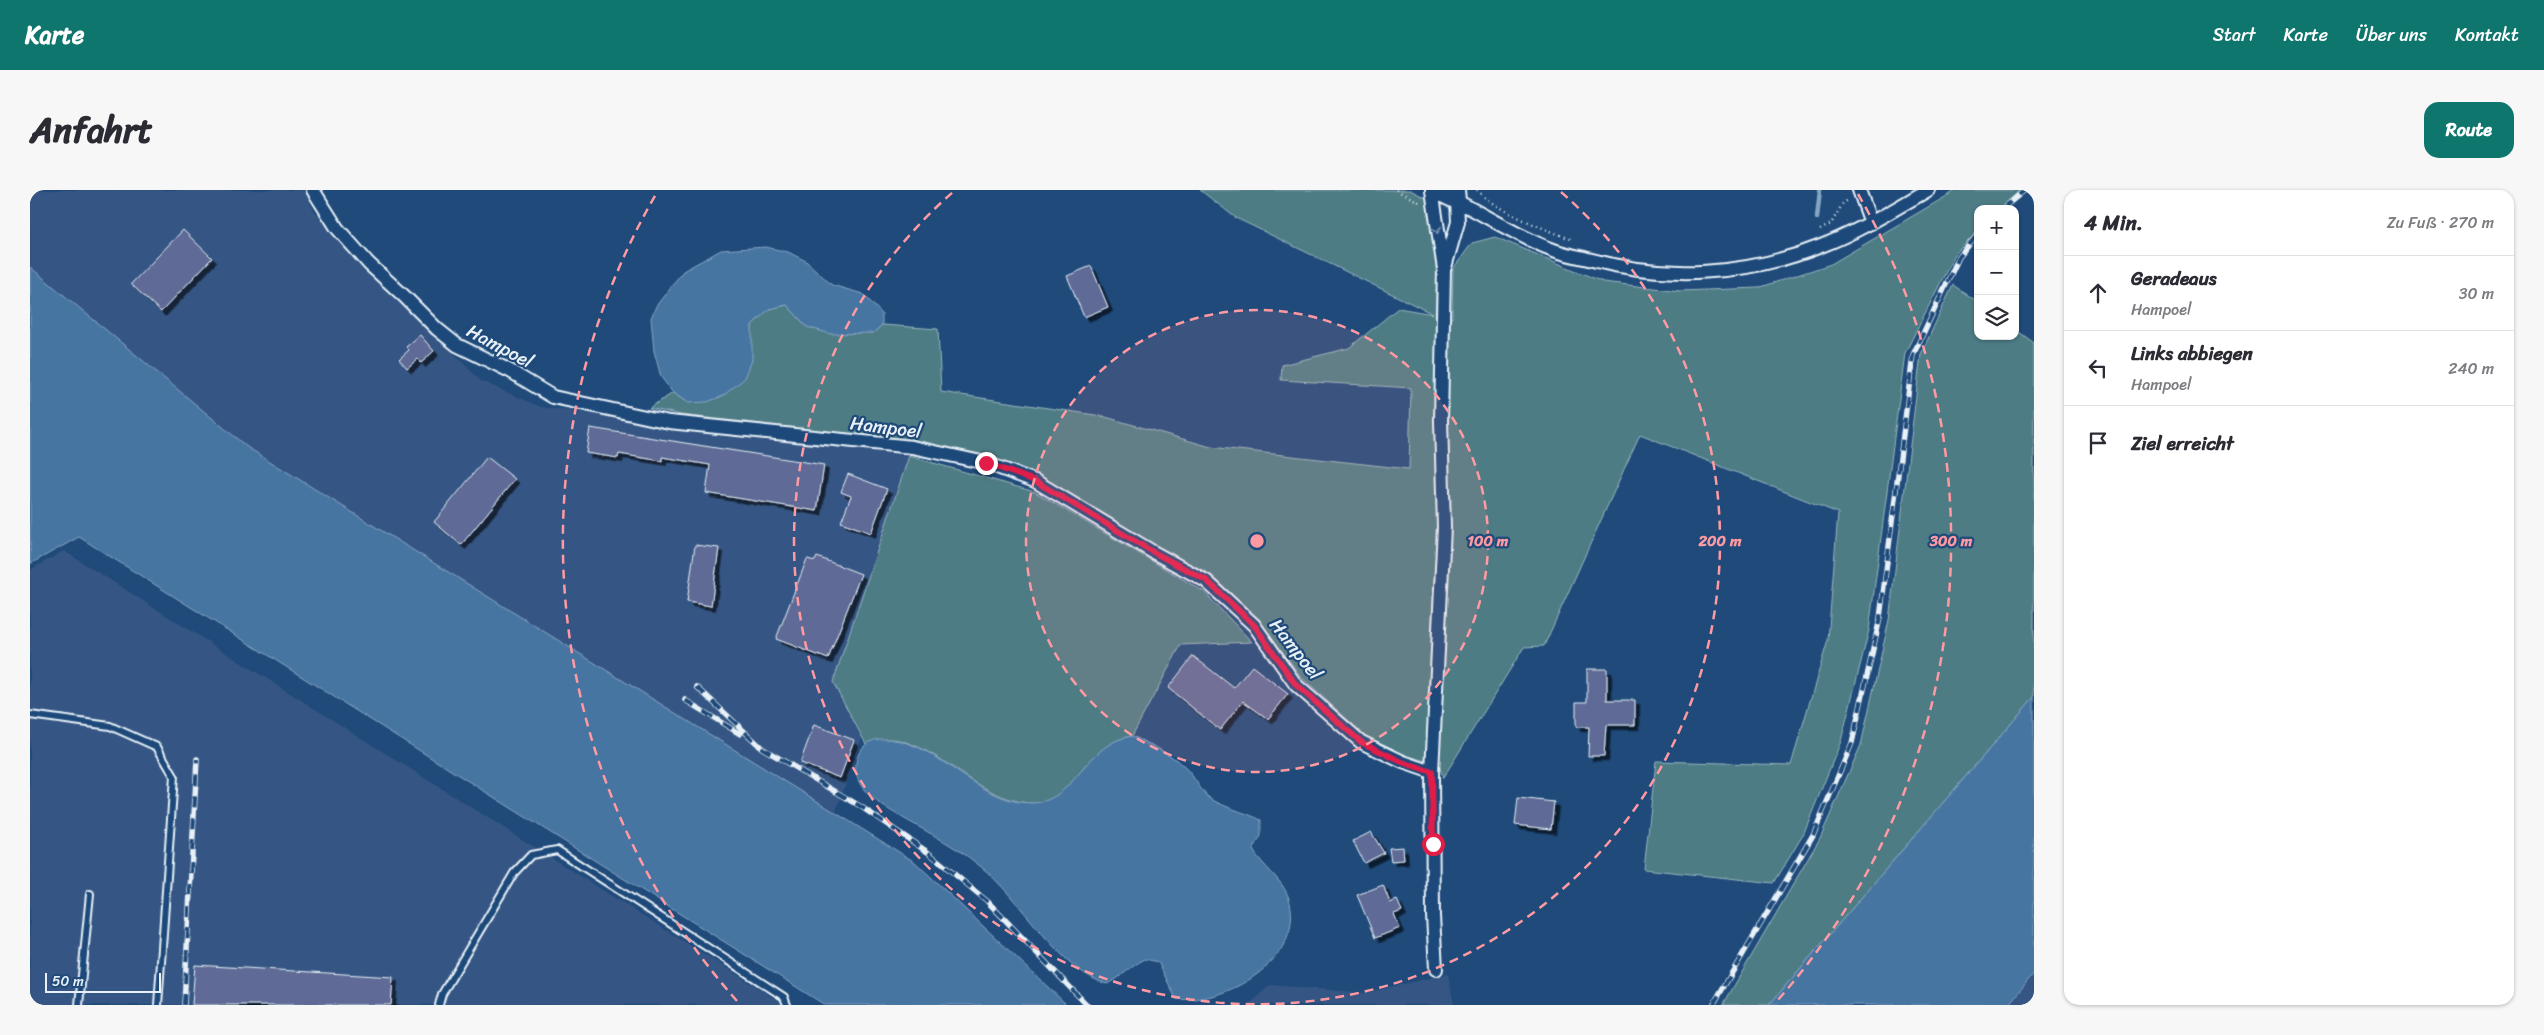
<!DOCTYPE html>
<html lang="de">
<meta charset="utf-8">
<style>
:root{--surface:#fff;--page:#f7f7f7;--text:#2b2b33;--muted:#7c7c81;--line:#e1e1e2;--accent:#0f766e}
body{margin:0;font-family:Sriracha,sans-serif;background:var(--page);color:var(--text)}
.controls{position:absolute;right:15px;top:15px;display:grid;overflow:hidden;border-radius:10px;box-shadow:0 1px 4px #0004}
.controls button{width:45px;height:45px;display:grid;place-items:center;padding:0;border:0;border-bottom:1px solid var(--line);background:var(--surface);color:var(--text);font:25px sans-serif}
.scale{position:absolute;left:15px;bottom:12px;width:116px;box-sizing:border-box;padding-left:5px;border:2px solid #e8f1f8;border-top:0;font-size:14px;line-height:18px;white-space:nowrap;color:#e8f1f8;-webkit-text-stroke:4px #1f4a7a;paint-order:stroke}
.stop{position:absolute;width:15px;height:15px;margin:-11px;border:4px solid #e11d48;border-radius:50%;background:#fff}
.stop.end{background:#e11d48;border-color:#fff;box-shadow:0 1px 5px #0008}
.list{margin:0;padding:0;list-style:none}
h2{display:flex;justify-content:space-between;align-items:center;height:65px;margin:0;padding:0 20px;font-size:21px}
h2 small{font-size:16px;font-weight:400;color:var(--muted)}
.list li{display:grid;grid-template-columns:32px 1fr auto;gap:15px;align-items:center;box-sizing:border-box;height:75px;padding:0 20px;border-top:1px solid var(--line)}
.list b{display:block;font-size:19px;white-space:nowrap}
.list p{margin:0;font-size:16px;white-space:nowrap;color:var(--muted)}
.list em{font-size:16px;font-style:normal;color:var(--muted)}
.icon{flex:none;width:28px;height:28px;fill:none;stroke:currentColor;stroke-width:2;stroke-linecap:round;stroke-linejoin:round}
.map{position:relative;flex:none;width:2004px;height:815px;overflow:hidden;border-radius:15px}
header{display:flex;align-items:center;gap:30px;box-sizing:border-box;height:70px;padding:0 25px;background:var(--accent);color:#fff}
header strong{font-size:24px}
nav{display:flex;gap:28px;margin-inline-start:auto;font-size:18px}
.intro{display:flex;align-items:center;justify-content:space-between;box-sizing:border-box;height:120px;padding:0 30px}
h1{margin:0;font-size:35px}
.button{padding:12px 22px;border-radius:15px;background:var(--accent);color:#fff;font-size:18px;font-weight:700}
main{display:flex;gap:30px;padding:0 30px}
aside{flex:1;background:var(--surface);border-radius:15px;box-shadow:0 1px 4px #0004}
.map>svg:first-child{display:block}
.built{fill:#365784}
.green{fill:#4e7c85;stroke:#9bb6be}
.water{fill:#4674a2;stroke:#87a6c4}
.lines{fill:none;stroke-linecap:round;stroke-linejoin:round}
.stream{stroke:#87a6c4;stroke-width:4.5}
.building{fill:#5e6b96;stroke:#e8f1f8;filter:url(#shadow)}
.service-casing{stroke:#e8f1f8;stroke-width:10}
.minor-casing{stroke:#e8f1f8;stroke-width:16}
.tertiary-casing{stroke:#e8f1f8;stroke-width:20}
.path{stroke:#e8f1f8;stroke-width:2.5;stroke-dasharray:1 4;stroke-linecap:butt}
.service{stroke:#1f4a7a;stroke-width:6}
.minor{stroke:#1f4a7a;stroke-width:12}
.tertiary{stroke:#1f4a7a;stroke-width:16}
.rail-casing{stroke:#e8f1f8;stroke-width:5.5}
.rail{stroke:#1f4a7a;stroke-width:4;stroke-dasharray:11;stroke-linecap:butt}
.oneway{stroke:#6f8dac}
.route{stroke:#e11d48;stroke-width:6}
.ring{fill:none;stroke:#ff9aa2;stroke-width:2.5;stroke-dasharray:9 6}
.labels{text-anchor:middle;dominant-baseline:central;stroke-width:4.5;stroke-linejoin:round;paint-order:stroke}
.street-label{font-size:19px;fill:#e8f1f8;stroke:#1f4a7a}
.centre{fill:#ff9aa2;stroke:#1f4a7a;stroke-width:2.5}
.ring-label{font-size:15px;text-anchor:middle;font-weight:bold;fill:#ff9aa2;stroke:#1f4a7a;stroke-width:4.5;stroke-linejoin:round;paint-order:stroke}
</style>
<header>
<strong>Karte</strong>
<nav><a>Start</a><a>Karte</a><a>Über uns</a><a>Kontakt</a></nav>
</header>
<div class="intro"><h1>Anfahrt</h1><a class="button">Route</a></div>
<main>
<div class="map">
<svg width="2004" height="815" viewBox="0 0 2004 815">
<defs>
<filter id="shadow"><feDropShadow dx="4.5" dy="4.5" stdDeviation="0" flood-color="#0009"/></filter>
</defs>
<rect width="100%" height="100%" fill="#1f4a7a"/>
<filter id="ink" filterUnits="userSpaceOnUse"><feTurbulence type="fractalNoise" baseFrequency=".02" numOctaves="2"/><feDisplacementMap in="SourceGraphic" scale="10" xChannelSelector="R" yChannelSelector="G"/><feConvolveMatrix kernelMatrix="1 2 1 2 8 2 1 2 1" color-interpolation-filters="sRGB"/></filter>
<g filter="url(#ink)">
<!-- built -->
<path class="built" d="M0 0H274L284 21 451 191 511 217 879 266 803 492 832 548 805 624 217 257 0 77Z
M34 361 755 815H0V380Z
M2004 783V815H1978Z
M1418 784 1424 815H1219L1240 795 1334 803Z"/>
<!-- green -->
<path class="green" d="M1170 0H1380L1398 9 1407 86 1405 125 1422 128 1423 79 1442 53 1465 47 1573 92 1650 101 1728 98 1801 74 1927 0H1990L1971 19H1948V41L1925 64 1875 163 1839 440 1811 551 1773 645 1744 693 1614 679 1626 571 1761 575 1798 450 1808 323 1610 244 1514 456 1494 457 1413 588 1409 574 1370 564 1334 545 1272 488 1229 430 1180 384 1129 358 1006 284 958 266 884 251 651 225 619 218 643 203 658 213 721 150 722 135 739 119 757 115 777 137 843 143 852 135 908 139 911 202 1072 226 1181 257 1379 279 1381 198 1251 190 1252 175 1319 158 1368 118 1403 124 1206 28Z
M1923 95 1948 112V146H1985V139L2004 153V507L1739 815H1693L1790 648 1831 555 1859 430 1891 164Z
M879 266 1005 302 1173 401 1222 452 1151 455 1102 546C1052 554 1043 618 998 613 949 607 918 565 873 551 861 547 846 550 836 554L803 492Z"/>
<!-- water -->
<path class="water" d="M736 57 758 62 776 71 802 95 833 104 852 124V135L843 143 801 144 777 137 757 115 739 119 722 135V170L715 188 693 206 677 212 658 213 643 203 631 187 624 161 621 128 626 116 653 81 691 60Z
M0 77 217 257 885 672 1037 815H795L49 347 0 374Z
M2004 507V783L1978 815H1739Z
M1102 546C1124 556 1145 565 1161 584 1166 591 1171 600 1177 606 1188 616 1216 622 1231 630V646L1223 660C1233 677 1251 688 1258 706 1279 764 1201 815 1146 809L1128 772 1115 769C1101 776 1091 788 1077 794 1029 781 990 707 950 676 921 652 884 636 853 616 844 609 834 602 829 592 820 574 830 550 850 549 905 546 946 614 1002 613 1046 612 1054 553 1102 546Z"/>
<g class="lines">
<!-- stream -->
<path class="stream" d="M1787 28 1790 0"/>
</g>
<!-- building -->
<path class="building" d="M153 40 182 68 131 122 101 94Z
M1061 76 1078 117 1054 127 1037 86Z
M390 145 404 161 391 173 388 169 377 178 369 169 379 160 376 157Z
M560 238 794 275 787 321 676 303 680 275 632 267V271L589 264 588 268 556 263Z
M457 267 485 289 431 355 404 332Z
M818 284 857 299 841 343 811 332 821 306 811 302Z
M665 355 689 358 681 416 657 412Z
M787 367 831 384 798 469 746 449 777 369 785 371Z
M1163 466 1204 498 1222 476 1258 504 1238 529 1213 511 1190 540 1138 498Z
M1557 479H1577V510H1605V535H1576L1574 566H1558L1559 537H1546V512H1557Z
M784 535 824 550 810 588 770 573Z
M1488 608 1524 612 1521 639 1485 635Z
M1341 642 1354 663 1334 673 1323 651Z
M1373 657 1374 670 1361 671 1359 658Z
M1353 695 1360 713 1367 710 1372 721 1364 724 1370 738 1345 748 1327 705Z
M165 775 363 787 361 815H162Z"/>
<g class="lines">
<defs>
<path id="service" d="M0 525 80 536 127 557 144 586 128 815
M49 815 60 704
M409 815 412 804 484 683 501 665 527 660 754 807 757 815"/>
<path id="minor" d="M283 0 307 38 339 74 374 106 407 139 427 155 480 181 523 207 639 232 882 257 956 273 1005 291 1123 362 1176 391 1224 435 1266 495 1331 552 1373 572 1402 582
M1402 0 1414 79 1411 231 1414 337 1402 582 1403 726 1406 779
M1829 0 1841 33
M1427 11C1458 27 1489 47 1521 59 1533 64 1546 66 1558 69 1636 90 1716 86 1791 56 1828 42 1863 20 1898 0
M1415 77 1428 32 1427 11"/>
<path id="tertiary" d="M1404 0 1427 11 1426 0"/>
</defs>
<!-- service casing -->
<use href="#service" class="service-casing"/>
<!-- minor casing -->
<use href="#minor" class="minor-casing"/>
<!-- tertiary casing -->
<use href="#tertiary" class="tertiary-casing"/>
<!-- path -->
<path class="path" d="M1366 0 1391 13
M1447 0C1466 22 1516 39 1543 50
M1790 40 1801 34 1813 13 1818 10"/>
<!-- service -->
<use href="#service" class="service"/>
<!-- minor -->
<use href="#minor" class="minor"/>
<!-- tertiary -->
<use href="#tertiary" class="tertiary"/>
<defs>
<path id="rail" d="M1972 19 1995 0
M667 497 732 558 830 616 899 663 957 711 1057 815
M655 510 710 544
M154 815 167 569
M1683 815 1783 645 1822 553 1850 428 1883 165 1929 67 1948 44"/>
</defs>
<!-- rail casing -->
<use href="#rail" class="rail-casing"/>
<!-- rail -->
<use href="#rail" class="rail"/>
</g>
<!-- one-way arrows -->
<defs><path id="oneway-chevron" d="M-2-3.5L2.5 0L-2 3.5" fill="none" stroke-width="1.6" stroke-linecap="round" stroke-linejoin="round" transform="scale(1.25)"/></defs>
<use class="oneway" href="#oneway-chevron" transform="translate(1407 40) rotate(81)"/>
</g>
<g class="lines" filter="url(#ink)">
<!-- route -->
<path class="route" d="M956 273 1005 291 1123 362 1176 390 1224 435 1266 495 1331 552 1372 572 1402 582 1403 654"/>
</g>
<!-- distance rings -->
<circle cx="1227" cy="351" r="231" fill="#ff9aa2" fill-opacity=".12"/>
<g class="ring">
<circle cx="1227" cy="351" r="231"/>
<path d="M1531 2A463 463 0 1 1 923 2"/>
<path d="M707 811A694 694 0 0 1 626 4M1828 4A694 694 0 0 1 1747 811"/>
</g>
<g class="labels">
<!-- street labels -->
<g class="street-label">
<text transform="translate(470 156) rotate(28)">Hampoel</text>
<text transform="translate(856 237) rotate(7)">Hampoel</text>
<text transform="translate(1266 459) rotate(52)">Hampoel</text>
</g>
</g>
<circle cx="1227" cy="351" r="8" class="centre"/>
<g class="ring-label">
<text x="1458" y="356">100 m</text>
<text x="1690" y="356">200 m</text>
<text x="1921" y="356">300 m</text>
</g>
</svg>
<div class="controls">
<button>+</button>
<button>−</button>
<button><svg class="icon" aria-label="layers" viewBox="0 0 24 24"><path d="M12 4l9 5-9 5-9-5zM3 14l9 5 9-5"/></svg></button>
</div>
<div class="scale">50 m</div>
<div class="stop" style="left:1403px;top:654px"></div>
<div class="stop end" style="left:956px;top:273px"></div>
</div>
<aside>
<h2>4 Min.<small>Zu Fuß · 270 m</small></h2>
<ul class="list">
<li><svg class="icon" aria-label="ahead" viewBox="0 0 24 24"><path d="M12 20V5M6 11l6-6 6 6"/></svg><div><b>Geradeaus</b><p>Hampoel</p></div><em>30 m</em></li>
<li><svg class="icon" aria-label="left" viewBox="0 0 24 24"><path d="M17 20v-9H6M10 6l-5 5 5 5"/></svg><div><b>Links abbiegen</b><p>Hampoel</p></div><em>240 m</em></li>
<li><svg class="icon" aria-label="arrive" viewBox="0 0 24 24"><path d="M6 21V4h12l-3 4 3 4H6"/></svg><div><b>Ziel erreicht</b></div></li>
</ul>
</aside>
</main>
